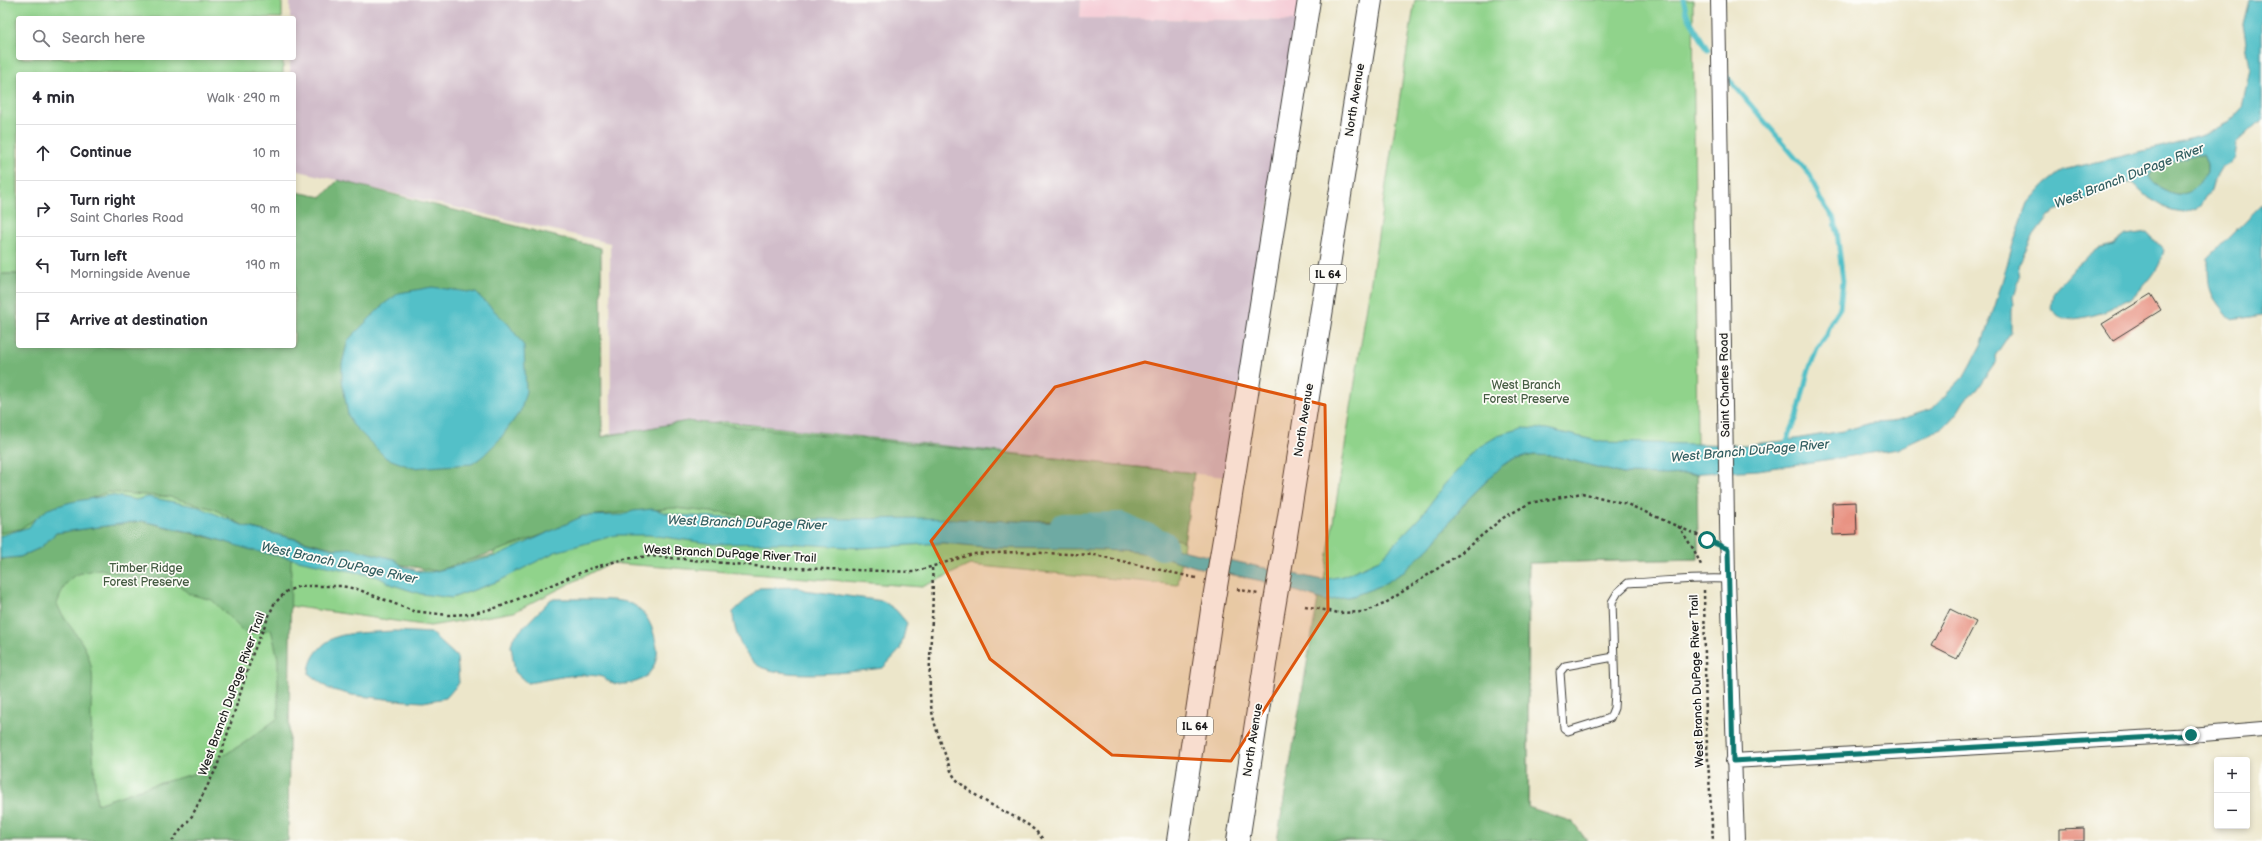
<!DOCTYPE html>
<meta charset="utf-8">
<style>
:root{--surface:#fff;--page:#f7f7f7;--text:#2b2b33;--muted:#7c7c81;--line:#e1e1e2}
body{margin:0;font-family:"Balsamiq Sans",sans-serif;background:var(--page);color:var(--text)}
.controls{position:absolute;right:12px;bottom:12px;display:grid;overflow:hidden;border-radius:4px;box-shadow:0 2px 6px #0003}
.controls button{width:36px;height:36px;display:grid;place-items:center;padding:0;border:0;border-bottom:1px solid var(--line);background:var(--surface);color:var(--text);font:20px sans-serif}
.stop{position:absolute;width:12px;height:12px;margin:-9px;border:3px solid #0f766e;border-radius:50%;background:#fff}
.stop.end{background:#0f766e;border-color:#fff;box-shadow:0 1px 4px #0008}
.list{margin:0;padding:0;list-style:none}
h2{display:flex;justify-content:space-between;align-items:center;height:52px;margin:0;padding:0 16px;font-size:17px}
h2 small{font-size:13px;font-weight:400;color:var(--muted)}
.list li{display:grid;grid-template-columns:26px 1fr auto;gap:12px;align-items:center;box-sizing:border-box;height:56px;padding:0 16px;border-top:1px solid var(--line)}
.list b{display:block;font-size:15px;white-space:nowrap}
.list p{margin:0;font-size:13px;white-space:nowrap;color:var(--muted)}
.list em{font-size:13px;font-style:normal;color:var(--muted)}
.icon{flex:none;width:22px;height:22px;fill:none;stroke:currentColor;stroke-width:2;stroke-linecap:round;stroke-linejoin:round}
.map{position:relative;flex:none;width:2262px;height:841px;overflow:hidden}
.search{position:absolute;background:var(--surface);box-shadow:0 2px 6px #0003;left:16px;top:16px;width:280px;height:44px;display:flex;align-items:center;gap:10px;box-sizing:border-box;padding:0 14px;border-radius:4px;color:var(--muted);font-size:15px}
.panel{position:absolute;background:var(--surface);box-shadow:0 2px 6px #0003;left:16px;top:72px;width:280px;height:276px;border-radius:4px}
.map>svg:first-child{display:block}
.built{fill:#f6cfd8}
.industrial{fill:#d1bdca}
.green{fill:#90d38b;stroke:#567854}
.forest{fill:#74b577;stroke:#48684a;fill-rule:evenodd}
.water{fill:#52c0c8;stroke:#376e72;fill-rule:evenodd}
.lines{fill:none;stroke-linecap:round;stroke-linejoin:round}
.stream{stroke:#52c0c8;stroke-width:5}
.river{stroke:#52c0c8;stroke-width:30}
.building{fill:#e89383}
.service-casing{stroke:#3b3a36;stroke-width:9}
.minor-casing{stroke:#3b3a36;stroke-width:16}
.primary-casing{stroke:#3b3a36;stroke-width:24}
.path{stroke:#3b3a36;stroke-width:2.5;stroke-dasharray:3 3;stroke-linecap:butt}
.service{stroke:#fff;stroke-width:7}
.minor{stroke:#fff;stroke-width:14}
.primary{stroke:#fff;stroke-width:22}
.primary-bridge-casing{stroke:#3b3a36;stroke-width:24;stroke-linecap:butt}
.primary-bridge{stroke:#fff;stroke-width:22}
.route{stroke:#0f766e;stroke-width:5}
.marked{fill:#de560d;fill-opacity:0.2;stroke:#de560d;stroke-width:3;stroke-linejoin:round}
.labels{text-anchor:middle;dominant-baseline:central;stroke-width:3.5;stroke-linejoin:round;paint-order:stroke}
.shield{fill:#fdfcf7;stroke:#605f5e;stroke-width:1}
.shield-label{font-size:11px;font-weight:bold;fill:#1c1c1c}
.street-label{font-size:12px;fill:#1c1c1c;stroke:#fdfcf7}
.park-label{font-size:12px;fill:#455c43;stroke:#fdfcf7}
.water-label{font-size:13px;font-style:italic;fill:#325e61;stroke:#fdfcf7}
</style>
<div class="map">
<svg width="2262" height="841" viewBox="0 0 2262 841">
<rect width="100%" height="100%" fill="#fdfcf7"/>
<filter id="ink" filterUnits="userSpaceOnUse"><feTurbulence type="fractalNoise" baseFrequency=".025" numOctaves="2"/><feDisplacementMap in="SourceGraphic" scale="8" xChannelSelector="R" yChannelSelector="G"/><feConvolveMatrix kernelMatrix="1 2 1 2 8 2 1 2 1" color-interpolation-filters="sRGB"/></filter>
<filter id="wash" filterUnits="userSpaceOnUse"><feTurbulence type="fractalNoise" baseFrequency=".012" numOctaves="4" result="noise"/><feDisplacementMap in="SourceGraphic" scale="16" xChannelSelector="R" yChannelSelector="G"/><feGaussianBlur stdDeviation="0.9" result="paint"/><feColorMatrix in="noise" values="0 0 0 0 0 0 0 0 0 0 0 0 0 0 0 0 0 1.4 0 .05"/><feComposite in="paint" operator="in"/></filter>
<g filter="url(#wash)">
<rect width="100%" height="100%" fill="#ece6ca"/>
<!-- built -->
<path class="built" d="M1081 0H1303L1300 21 1080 18Z"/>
<!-- industrial -->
<path class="industrial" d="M290 0H1081L1080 18 1300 21 1225 477 725 422 611 434 610 243 294 170V74H290V58H294V18H290Z"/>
<!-- green -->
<path class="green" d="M0 0H282V18H18V58H283V74H18V274H0Z
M1415 0H1693L1698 559 1529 563 1528 841H1283Z
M0 279 18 346 290 544 414 572 494 555 480 478 611 434 725 422 1194 473 1178 585 970 565 922 587 610 563 514 612 430 626 290 606 288 841H0Z"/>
<!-- forest -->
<path class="forest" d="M2194 155H2203L2207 164V172C2196 189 2185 201 2165 190 2157 186 2152 183 2149 176L2155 167Z
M338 180 601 248 602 437 687 421 1194 473 1184 542 1127 520 989 522 772 519 674 508 596 515 512 546 436 571 392 563 244 526 214 509 170 497 108 492 35 519 20 529 0 533V274H18V346H294V187L296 192 322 197Z
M1534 455 1555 456 1623 474H1697L1698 559 1528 563V807L1573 822 1587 841H1277L1318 598 1326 601 1431 546 1467 500 1503 465 1516 458Z
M142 521 291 558 288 841H0V559L20 557 40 548 56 533ZM100 569 140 579 170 577 189 594 212 600 247 635 271 629 278 659V718L244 743 193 774 146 787 97 804C95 776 92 747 91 719 90 698 96 679 89 658 83 638 65 624 57 604 68 575 70 575 100 569Z"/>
<!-- water -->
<path class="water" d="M2249 0H2262V119L2237 142 2235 158 2231 163 2222 168 2213 183 2211 190 2199 207 2184 213 2171 211 2149 198 2133 183H2120L2086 200 2055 211 2048 217 2030 241 2018 266 2020 277 2013 299 2014 304 2011 309V332L1995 356 1996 361 1976 390 1965 400 1957 413 1944 427 1898 449 1758 470 1666 475 1623 474 1555 456 1534 455 1516 458 1503 465 1467 500 1431 546 1402 573 1380 586 1353 596 1326 601 1262 581 1196 567 1156 555 1135 552 1085 549 995 548 943 543 862 548 784 543 714 544 649 535H616L555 552 499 581 452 598 421 594 393 585 378 577 251 550 203 535 142 521 56 533 40 548 20 557 0 559V536L29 527 35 519 48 509 71 502 111 495 136 500 148 497 199 507 244 526 333 549 350 548 394 559 402 566 421 572H432L500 555 583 516 623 515 633 511 652 509 675 515 765 520 923 518 1077 523 1109 528 1139 527 1151 532 1169 546 1185 551 1322 580 1343 576 1379 560 1421 516 1443 486 1479 447 1501 434 1523 428 1547 429 1602 442 1744 445 1783 441 1843 431 1871 423 1891 422 1932 409 1964 376 1981 345 1995 306 2013 244 2028 203 2044 185 2063 170 2164 146 2203 135 2229 122 2242 108 2250 68 2243 24ZM2194 155H2203L2207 164V172C2196 189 2185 201 2165 190 2157 186 2152 183 2149 176L2155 167Z
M2262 204V315L2231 320C2209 294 2208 292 2208 258Z
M2147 232 2164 250C2160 271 2145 286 2130 299 2121 299 2118 305 2111 309 2101 314 2070 323 2060 317 2057 315 2054 311 2051 309L2053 292 2077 266 2098 249 2113 245 2126 235Z
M432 287 476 293 509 325 524 346 526 391 521 410 500 439 483 456 472 464 413 468 386 458 352 424 348 415 342 380V364L348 340 384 304 399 293Z
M798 587 804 590 883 601 896 610 907 623 900 650 883 668C851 672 794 679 763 668 744 661 733 631 733 612L759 588Z
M551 599C566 599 618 598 630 603 648 611 654 630 657 648 659 658 652 674 642 679 635 684 617 686 610 682 607 681 605 678 602 677 578 671 550 680 527 683L515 672 511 646 513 638Z
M395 631 431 633 457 657 459 683 446 698 423 702 395 700 352 695 329 689 309 674C309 658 321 643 336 637 349 632 380 632 395 631Z"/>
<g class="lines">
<!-- stream -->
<path class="stream" d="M1683 0 1688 17 1708 50
M1728 78 1810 175 1820 199 1835 220 1837 232 1843 281 1840 308 1831 322 1827 335 1818 347 1808 372 1797 417 1785 445"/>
<!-- river -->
<path class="river" d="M1064 528 1121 527 1162 545"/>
</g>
<g id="blocks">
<!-- building -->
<path class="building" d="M2151 294 2161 310 2113 340 2102 324Z
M1856 502 1857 534 1833 535 1832 503Z
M1950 609 1976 622 1957 659 1931 646Z
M2084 828V841H2059V829Z"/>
</g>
</g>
<g filter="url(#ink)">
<use href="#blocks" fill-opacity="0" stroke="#3b3a36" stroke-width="1"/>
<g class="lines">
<defs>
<path id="service" d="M1614 657 1565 666 1560 672 1564 728 1568 731 1610 718 1614 708 1615 692 1612 602 1618 592 1628 583C1661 582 1695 577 1728 579"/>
<path id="minor" d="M1718 0 1728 579 1737 841
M1733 761 2191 735 2262 729"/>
<path id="primary" d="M1225 533 1309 0
M1284 548 1371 0
M1178 841 1212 610
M1238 841 1271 625"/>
</defs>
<!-- service casing -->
<use href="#service" class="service-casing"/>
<!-- minor casing -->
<use href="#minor" class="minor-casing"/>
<!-- primary casing -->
<use href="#primary" class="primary-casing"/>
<!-- path -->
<path class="path" d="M1679 527 1713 542
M932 568C935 610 928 651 930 692 930 713 938 735 945 754 948 762 951 775 958 781 971 793 987 803 1003 811 1020 820 1033 825 1044 841
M1237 589 1258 594
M1704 590 1706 728 1713 841
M1305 606 1339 613 1364 612 1384 604 1458 555 1503 518 1530 503 1582 493 1627 504 1679 527 1694 550 1702 567
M172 841 192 816 217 767 253 653 274 604 287 591 300 586H341L357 589 413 611 448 615 470 614 499 607 589 569 624 559 651 556 766 567 914 572 973 554 1017 552 1095 555 1196 578"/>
<!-- service -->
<use href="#service" class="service"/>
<!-- minor -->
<use href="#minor" class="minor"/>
<!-- primary -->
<use href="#primary" class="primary"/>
<defs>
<path id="primary-bridge" d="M1212 610 1225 533
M1271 625 1284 548"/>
</defs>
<!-- primary-bridge casing -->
<use href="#primary-bridge" class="primary-bridge-casing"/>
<!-- primary-bridge -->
<use href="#primary-bridge" class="primary-bridge"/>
</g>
</g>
<g class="lines" filter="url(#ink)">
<!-- route -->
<path class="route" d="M1707 540 1728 549 1733 761 2191 735"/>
</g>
<!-- marked area -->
<path class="marked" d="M1145 362 1325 405 1328 611 1231 761 1112 755 990 659 931 541 1055 387Z"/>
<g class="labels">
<!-- shield labels -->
<g class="shield">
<rect x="1310" y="265" width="36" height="18" rx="3"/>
<rect x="1177" y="717" width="36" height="18" rx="3"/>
</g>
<g class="shield-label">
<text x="1328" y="274">IL 64</text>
<text x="1195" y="726">IL 64</text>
</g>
<!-- street labels -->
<g class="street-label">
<text transform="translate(1355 100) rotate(-81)">North Avenue</text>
<text transform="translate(1725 385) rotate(-91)">Saint Charles Road</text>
<text transform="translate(1304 420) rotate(-81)">North Avenue</text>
<text transform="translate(730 554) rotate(3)">West Branch DuPage River Trail</text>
<text transform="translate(1697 681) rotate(-92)">West Branch DuPage River Trail</text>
<text transform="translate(232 694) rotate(-70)">West Branch DuPage River Trail</text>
<text transform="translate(1253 740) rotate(-81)">North Avenue</text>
</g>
<!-- park labels -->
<g class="park-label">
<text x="1526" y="385">West Branch<tspan x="1526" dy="14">Forest Preserve</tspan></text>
<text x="146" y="568">Timber Ridge<tspan x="146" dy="14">Forest Preserve</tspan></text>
</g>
<!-- water labels -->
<g class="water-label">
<text transform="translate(2129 176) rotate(-21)">West Branch DuPage River</text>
<text transform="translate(1750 451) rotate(-5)">West Branch DuPage River</text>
<text transform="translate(747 523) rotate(2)">West Branch DuPage River</text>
<text transform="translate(339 563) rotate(12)">West Branch DuPage River</text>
</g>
</g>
</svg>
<div class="controls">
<button>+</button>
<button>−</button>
</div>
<div class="stop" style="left:1707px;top:540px"></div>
<div class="stop end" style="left:2191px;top:735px"></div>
<div class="search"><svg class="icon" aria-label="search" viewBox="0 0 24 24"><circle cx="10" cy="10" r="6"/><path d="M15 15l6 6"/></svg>Search here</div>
<section class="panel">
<h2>4 min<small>Walk · 290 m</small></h2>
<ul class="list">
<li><svg class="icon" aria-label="ahead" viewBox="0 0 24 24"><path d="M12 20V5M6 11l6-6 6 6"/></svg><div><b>Continue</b></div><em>10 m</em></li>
<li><svg class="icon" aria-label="right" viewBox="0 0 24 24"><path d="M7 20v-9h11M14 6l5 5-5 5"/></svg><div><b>Turn right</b><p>Saint Charles Road</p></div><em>90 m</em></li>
<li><svg class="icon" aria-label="left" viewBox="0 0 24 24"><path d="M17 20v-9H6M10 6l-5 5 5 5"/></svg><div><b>Turn left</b><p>Morningside Avenue</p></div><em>190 m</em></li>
<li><svg class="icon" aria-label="arrive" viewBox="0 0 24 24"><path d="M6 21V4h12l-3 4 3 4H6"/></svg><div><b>Arrive at destination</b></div></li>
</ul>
</section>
</div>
